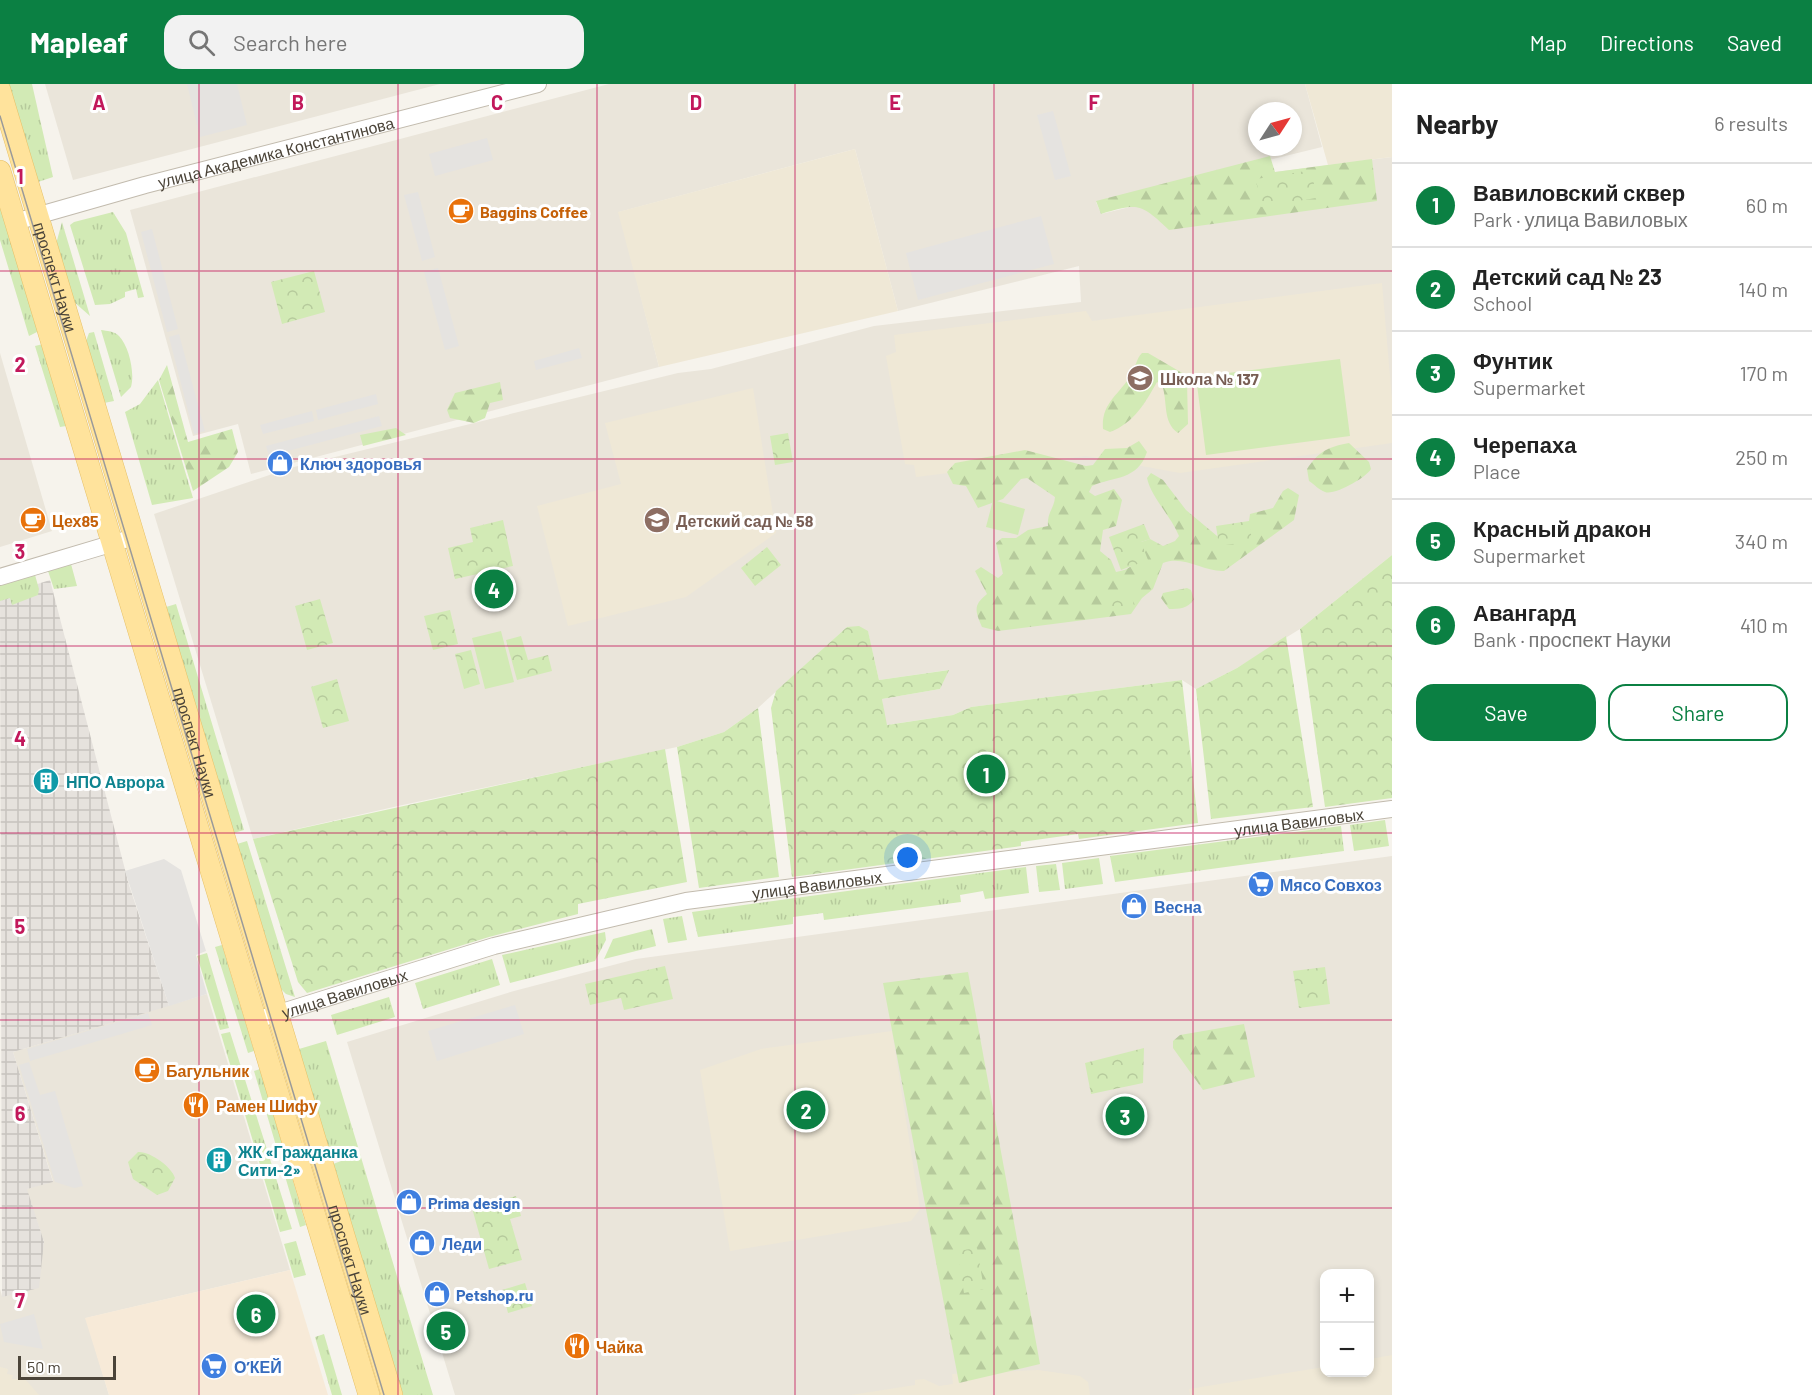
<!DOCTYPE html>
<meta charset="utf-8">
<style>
:root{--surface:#fff;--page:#f2f2f2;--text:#222;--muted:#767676;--line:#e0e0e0;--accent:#0b8043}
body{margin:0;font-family:Barlow,sans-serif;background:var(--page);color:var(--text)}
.controls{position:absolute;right:18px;bottom:18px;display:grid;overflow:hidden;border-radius:12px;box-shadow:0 3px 9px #0003}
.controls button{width:54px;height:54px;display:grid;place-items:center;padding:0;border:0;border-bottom:2px solid var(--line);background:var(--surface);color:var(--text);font:30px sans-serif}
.compass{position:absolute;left:1248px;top:18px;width:54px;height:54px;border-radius:50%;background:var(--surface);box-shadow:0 3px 9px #0003;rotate:54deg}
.scale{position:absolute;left:18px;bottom:15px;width:98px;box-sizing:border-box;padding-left:6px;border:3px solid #4b4439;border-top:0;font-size:16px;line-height:21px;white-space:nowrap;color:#4b4439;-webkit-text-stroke:4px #fff;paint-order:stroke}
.you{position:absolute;left:908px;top:774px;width:21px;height:21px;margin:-15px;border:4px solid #fff;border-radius:50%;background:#1a73e8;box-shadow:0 0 0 9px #1a73e833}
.badge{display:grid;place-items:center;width:39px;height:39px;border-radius:50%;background:var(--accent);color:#fff;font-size:20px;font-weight:700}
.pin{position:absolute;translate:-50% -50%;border:3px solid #fff;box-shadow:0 2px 6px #0006}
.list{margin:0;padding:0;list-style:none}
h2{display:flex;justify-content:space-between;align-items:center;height:78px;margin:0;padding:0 24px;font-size:26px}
h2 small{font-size:20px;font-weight:400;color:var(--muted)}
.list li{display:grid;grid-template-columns:39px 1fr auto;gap:18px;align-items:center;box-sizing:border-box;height:84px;padding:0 24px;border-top:2px solid var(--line)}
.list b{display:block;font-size:22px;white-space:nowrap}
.list p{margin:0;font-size:20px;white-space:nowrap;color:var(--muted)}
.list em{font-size:20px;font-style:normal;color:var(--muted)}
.actions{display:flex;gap:12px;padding:18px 24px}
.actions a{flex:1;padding:14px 0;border:2px solid var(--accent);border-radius:18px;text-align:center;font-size:21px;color:var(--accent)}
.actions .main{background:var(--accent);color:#fff}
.icon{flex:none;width:33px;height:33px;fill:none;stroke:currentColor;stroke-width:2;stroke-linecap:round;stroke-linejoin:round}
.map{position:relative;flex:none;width:1392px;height:1311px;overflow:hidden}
header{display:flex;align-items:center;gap:36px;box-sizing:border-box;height:84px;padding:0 30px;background:var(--accent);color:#fff}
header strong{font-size:28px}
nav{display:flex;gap:33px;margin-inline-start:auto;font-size:21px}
.search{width:420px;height:54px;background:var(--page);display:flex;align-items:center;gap:15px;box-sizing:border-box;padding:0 21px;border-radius:18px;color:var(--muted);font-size:22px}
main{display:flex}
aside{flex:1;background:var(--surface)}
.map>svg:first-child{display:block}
.residential{fill:#eae5da;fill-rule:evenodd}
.commercial{fill:#f7ead8}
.industrial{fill:url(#industrial-grid)}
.education{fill:#efe8d6}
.grass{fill:url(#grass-tufts)}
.forest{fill:url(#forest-firs)}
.park{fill:url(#park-crowns)}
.pitch{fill:#d2eab5}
.parking{fill:#e5e3e0}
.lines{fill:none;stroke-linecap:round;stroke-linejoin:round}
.minor-casing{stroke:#c2bbae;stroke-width:18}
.major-casing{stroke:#e6c16a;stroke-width:22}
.minor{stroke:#fff;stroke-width:16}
.major{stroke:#ffe39c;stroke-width:21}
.tram{stroke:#9a9a9a;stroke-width:1.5}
.grid{fill:none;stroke:#c2185b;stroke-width:1.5;stroke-opacity:0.55}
.labels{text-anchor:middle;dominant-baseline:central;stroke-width:6;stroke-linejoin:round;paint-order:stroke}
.street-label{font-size:16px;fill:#4b4439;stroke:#fff}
.food-label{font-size:16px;font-weight:bold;fill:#c56008;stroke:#fff;text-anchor:start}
.education-label{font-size:16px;font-weight:bold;fill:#785e54;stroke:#fff;text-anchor:start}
.shop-label{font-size:16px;font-weight:bold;fill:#366cbe;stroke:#fff;text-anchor:start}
.culture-label{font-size:16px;font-weight:bold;fill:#0d838f;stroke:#fff;text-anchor:start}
.grid-label{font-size:20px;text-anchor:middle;font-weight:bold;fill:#c2185b;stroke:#fff;stroke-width:6;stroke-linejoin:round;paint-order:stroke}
</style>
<header>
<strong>Mapleaf</strong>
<div class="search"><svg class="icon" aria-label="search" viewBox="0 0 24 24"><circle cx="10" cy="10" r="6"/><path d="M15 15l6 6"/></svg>Search here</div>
<nav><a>Map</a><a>Directions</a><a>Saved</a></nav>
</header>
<main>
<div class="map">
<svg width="1392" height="1311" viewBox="0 0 1392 1311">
<defs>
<pattern id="industrial-grid" width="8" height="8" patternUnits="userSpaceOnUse" patternTransform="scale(1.5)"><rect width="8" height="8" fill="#e6e2dd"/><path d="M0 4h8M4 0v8" fill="none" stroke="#c7c3be"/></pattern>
<pattern id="grass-tufts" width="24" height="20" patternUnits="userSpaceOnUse" patternTransform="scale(1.5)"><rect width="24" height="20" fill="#d2eab5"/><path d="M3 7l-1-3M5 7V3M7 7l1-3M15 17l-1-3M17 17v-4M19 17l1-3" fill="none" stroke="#b6ca9c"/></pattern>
<pattern id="forest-firs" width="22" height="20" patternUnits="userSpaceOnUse" patternTransform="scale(1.5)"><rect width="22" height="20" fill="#d2eab5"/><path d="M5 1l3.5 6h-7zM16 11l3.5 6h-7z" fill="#b6ca9c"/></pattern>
<pattern id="park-crowns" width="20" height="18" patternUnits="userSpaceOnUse" patternTransform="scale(1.5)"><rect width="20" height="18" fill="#d2eab5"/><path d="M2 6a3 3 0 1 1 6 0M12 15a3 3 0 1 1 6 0" fill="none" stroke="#b6ca9c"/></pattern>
</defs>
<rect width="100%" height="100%" fill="#f6f3ec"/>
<!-- residential -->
<path class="residential" d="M45 0H440L73 96Z
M609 0H1305L1322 63 1096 118 1101 130 1275 88 1392 73V471L1300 545 1237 584 1196 605 1182 596 971 623 953 631 886 641 882 615 940 605 948 586 879 596 868 548 847 543 758 624 724 648 677 663 398 722 253 755 154 430 290 384 678 289 711 285 874 242 1081 218 1079 182 898 227 855 65 619 128 659 283 251 390 238 340 193 352 130 126ZM1257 27H1293V63H1257Z
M0 269 52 447 0 463Z
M1392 772V1311H455L347 958 514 907 636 875ZM1324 1190H1370V1288H1324Z
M207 910 290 1186 86 1234 109 1311H0V1205L2 1212 44 1158 26 1105 53 1097 13 968Z"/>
<!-- commercial -->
<path class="commercial" d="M290 1186 328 1311H109L85 1234Z"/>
<!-- industrial -->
<path class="industrial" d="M50 496 129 801 169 922 13 968 53 1098 27 1105 44 1158 39 1204 2 1213 0 512Z"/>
<!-- education -->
<path class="education" d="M1305 0H1392V73L1328 81Z
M855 65 898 227 659 283 618 128Z
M1382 199 1392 316V359L1180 389 1086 372 916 393 914 381 905 380 886 272 896 268 894 251 1086 227 1092 237Z
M753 304 776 449 686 513 568 542 537 422 621 400 605 339Z
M892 947 920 1125 911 1137 730 1167 700 986 761 965Z
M1392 1271V1311H1190L1189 1305 1324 1283V1288H1370V1275Z
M0 1283 8 1285 7 1290 13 1291 12 1295H25L39 1311H0Z
M1038 1286 1080 1292 1088 1298 1090 1311H851L915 1301V1296L924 1295 939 1302 953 1300 952 1290Z"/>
<!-- grass -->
<path class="grass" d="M8 0H32L53 93 38 98Z
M0 120 39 247 29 252 0 156Z
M113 128 126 149 144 213 138 214 136 205 125 208V213L110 220 95 221 70 141 74 138Z
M62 138 90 232 74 218 56 160Z
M101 246C107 247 114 247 119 252 129 262 135 289 131 303L121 313Z
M94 248 114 317 104 319 86 257 89 249Z
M43 260 66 342 60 343 35 262Z
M158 296 193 414 152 421 125 328 140 320Z
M71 480 77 502 54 505 48 487Z
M35 491 39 505 38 511 12 521 10 514 0 517V501Z
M176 520 244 746 234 749 166 523Z
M1385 736 1389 762 1354 767 1350 741Z
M1341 742 1344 767 1115 798 1110 772Z
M247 757 295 913 286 910 279 903 237 760Z
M1099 774 1103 800 1065 805 1062 779Z
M1056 780 1060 806 1039 808 1036 782Z
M1026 783 1029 809 985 815 983 807 960 811 961 818 824 836 823 829 793 833V840L698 853 692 828Z
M682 832 687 856 668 859 663 835Z
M652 845 656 862 604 875 613 855Z
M605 848 606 856 595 877 510 899 502 871Z
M222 861 254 967 248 969 215 863Z
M207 869 229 944 220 946 197 872Z
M492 875 500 901 423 925 415 899Z
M389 913 395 933 337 951 331 931Z
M230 948 292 1145 280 1148 221 950Z
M326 957 358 1063 330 1070 299 965Z
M260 985 306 1141 300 1143 254 987Z
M360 1070 433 1311H403L333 1080Z
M296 1157 306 1191 294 1194 284 1160Z
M324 1250 342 1311H332L315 1253Z"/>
<!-- forest -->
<path class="forest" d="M1270 72 1275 88 1372 75 1377 117 1169 146C1140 119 1139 119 1101 130L1096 117Z
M1142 269H1148L1184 290 1187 297 1188 340 1178 349C1162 338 1168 317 1162 301L1157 298C1145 319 1134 339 1110 348L1103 345C1101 319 1119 311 1131 291 1136 283 1136 275 1142 269Z
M167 281 188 358 232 345 238 368 229 383 193 407 159 296Z
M500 298 503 316 490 319 485 334 474 339 450 334 447 326 455 309Z
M396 344 406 351 363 362 360 351Z
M1139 357 1147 368C1137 397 1114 392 1092 402L1089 408 1095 412 1114 405 1122 416 1116 442 1103 446 1100 467 1111 476 1116 488C1135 485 1138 476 1141 458L1150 455 1163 462 1175 457 1179 452C1171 432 1151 413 1147 394L1151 389 1163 396 1186 426 1223 457 1249 437 1250 430 1273 424 1283 407 1288 404 1299 411 1294 436 1224 487C1203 488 1184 471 1163 479L1153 505 1142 514 1131 530 998 547 982 543C975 527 973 521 987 510L975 487 981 483 998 494 1003 490 996 459 1002 454H1016L1028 446 1048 442C1047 428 1054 425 1055 413L1027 394 1021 395 1003 415 978 424 966 402 953 400 947 388 955 379 1025 366 1086 382 1093 381 1105 365 1127 364Z
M1349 359 1369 378 1371 385C1367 393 1334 412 1325 408 1319 406 1314 400 1309 397L1307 385C1319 367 1328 363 1349 359Z
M1187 504 1191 506 1194 515C1188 525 1179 525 1169 525L1161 514 1163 509Z
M968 888 1040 1280 959 1299 883 899Z
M1244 940 1255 993 1203 1006 1173 964V957L1180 951Z"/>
<!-- park -->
<path class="park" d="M1312 86 1316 114 1261 123 1256 95Z
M314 187 325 228 282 240 271 198Z
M788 349 793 378 775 381 770 352Z
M503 436 513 482 455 495 448 464 473 458 470 444Z
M1249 437 1252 457 1219 462 1216 442Z
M1144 440 1150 455 1141 458 1148 476 1121 486 1109 453Z
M767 463 781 481 755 502 741 484Z
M1392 471V714L1325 723 1300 545Z
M1132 510 1134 524 1102 528 1112 512Z
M320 515 333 559 307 566 295 522Z
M450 526 458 560 433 566 424 532Z
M859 542 868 547 879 596 949 586 940 605 882 615 887 641 953 631 971 623 1182 596 1198 739 1079 755 1078 750 1021 758V762L792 793 771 624 776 607 847 543Z
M521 552 528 576 548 571 552 587 517 596 506 556Z
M1286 552 1313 723 1211 735 1196 605 1237 584Z
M471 566 480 600 464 605 455 570Z
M337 595 349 637 323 644 311 603Z
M758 624 779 793 699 804 677 663 724 648Z
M665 665 687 798 578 820V830L489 853 307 909 298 898 253 755Z
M665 882 673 915 624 926 621 914 590 921 585 900Z
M1325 883 1330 920 1299 924 1293 887Z
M1144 964 1143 999 1091 1010 1085 979Z
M138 1068C150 1067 172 1083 175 1094L168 1107 157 1111 133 1095 128 1078Z
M516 1112 521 1132 510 1135 522 1176 489 1185 472 1124Z
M977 1164 984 1205 964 1209 957 1167Z
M525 1199 532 1222 508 1229 502 1206Z"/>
<!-- pitch -->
<path class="pitch" d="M1340 275 1350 352 1206 371 1196 293Z
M993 416 1025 425 1018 451 986 443Z
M501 547 514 598 485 605 472 554Z"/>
<!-- parking -->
<path class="parking" d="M187 0H237L247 41 200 53Z
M1053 27 1071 92 1055 96 1037 31Z
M487 54 493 76 435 92 429 70Z
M418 108 435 173 422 177 404 111Z
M1041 132 1054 180 918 216 906 169Z
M152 145 178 245 167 248 141 148Z
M438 184 459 262 445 266 424 188Z
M179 250 205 347 194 350 169 253Z
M579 264 582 274 536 286 534 277Z
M376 310 378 320 318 336 316 326Z
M312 327 314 337 263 350 260 341Z
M379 332 382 342 269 372 266 362Z
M164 775 181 786 206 867 196 871 207 910 169 922 125 787Z
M515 921 524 950 437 977 428 947Z
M148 929 152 941 30 977 27 965Z
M29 978 40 1011 55 1007 83 1102 74 1104 55 1098 19 981Z
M34 1230 43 1265 4 1258 0 1240Z"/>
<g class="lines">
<defs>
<g id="minor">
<path id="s1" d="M15 138 145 101 538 0"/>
<path d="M0 493 134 453"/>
<path id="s2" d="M266 933 494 862 686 817 1392 725"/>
</g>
<g id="major">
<path id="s3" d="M0 6 392 1311"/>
<path d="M0 87 369 1311"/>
</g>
</defs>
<!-- minor casing -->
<use href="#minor" class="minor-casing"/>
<!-- major casing -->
<use href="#major" class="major-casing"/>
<!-- minor -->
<use href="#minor" class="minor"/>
<!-- major -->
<use href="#major" class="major"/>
<!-- tram -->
<path class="tram" d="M0 32 384 1311"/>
</g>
<!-- grid -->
<path class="grid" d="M199 0V1311M398 0V1311M597 0V1311M795 0V1311M994 0V1311M1193 0V1311M0 187H1392M0 375H1392M0 562H1392M0 749H1392M0 936H1392M0 1124H1392"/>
<!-- icons -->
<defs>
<symbol id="cafe-disc" viewBox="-11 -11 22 22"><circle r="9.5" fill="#e8710a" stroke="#fff"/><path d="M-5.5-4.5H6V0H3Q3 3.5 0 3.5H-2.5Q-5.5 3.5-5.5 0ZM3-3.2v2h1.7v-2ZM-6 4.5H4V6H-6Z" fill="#fff"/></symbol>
<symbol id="school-disc" viewBox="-11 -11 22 22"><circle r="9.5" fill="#8d6e63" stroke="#fff"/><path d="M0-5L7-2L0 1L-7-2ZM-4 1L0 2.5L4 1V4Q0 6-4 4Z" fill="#fff"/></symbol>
<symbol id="shop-disc" viewBox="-11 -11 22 22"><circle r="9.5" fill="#3f7fe0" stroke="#fff"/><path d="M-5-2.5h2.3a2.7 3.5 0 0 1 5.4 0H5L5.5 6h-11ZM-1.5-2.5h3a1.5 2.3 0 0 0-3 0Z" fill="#fff"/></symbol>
<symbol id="building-disc" viewBox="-11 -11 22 22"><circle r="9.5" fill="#0f9aa8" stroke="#fff"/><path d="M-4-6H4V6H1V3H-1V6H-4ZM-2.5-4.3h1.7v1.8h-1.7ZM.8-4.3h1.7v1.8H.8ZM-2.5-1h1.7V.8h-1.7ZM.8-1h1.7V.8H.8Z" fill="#fff"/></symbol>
<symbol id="supermarket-disc" viewBox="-11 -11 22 22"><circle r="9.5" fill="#3f7fe0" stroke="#fff"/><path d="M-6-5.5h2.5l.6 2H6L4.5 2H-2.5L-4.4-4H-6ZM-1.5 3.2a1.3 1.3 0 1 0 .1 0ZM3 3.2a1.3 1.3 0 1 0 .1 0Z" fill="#fff"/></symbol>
<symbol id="restaurant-disc" viewBox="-11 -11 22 22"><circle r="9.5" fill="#e8710a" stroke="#fff"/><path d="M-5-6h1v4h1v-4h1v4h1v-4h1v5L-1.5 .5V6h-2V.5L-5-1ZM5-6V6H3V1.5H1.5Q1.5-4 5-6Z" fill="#fff"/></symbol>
</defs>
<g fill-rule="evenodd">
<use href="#cafe-disc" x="446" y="112" width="30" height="30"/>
<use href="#school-disc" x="1125" y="279" width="30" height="30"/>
<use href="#shop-disc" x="265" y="364" width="30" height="30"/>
<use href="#cafe-disc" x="18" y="421" width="30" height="30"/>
<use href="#school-disc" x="642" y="421" width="30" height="30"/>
<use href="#building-disc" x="31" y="682" width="30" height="30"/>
<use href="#supermarket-disc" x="1246" y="785" width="30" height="30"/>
<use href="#shop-disc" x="1119" y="807" width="30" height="30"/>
<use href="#cafe-disc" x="132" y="971" width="30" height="30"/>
<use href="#restaurant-disc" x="181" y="1006" width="30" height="30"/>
<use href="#building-disc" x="204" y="1061" width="30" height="30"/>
<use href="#shop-disc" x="394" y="1103" width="30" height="30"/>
<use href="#shop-disc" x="407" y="1144" width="30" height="30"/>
<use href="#shop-disc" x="422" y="1195" width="30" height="30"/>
<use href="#restaurant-disc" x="562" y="1247" width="30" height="30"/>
<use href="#supermarket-disc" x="199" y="1267" width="30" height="30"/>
</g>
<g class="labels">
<!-- street labels -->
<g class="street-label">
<text stroke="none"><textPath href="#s1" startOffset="270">улица Академика Константинова</textPath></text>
<text stroke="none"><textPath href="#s3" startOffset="195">проспект Науки</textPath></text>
<text stroke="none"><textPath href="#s3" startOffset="681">проспект Науки</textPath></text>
<text stroke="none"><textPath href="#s2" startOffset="1054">улица Вавиловых</textPath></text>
<text stroke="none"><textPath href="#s2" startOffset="568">улица Вавиловых</textPath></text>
<text stroke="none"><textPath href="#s2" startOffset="82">улица Вавиловых</textPath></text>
<text stroke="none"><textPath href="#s3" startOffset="1221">проспект Науки</textPath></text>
</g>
<!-- food labels -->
<g class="food-label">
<text x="480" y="127">Baggins Coffee</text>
<text x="52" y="436">Цех85</text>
<text x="166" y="986">Багульник</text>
<text x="216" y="1021">Рамен Шифу</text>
<text x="596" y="1262">Чайка</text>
</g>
<!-- education labels -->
<g class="education-label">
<text x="1160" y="294">Школа № 137</text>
<text x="676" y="436">Детский сад № 58</text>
</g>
<!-- shop labels -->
<g class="shop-label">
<text x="300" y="379">Ключ здоровья</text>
<text x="1280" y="800">Мясо Совхоз</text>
<text x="1154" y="822">Весна</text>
<text x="428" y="1118">Prima design</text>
<text x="442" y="1159">Леди</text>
<text x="456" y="1210">Petshop.ru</text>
<text x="234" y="1282">О’КЕЙ</text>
</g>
<!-- culture labels -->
<g class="culture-label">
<text x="66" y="697">НПО Аврора</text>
<text x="238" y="1067">ЖК «Гражданка<tspan x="238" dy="18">Сити-2»</tspan></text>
</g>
</g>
<g class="grid-label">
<text x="99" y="26">A</text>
<text x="298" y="26">B</text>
<text x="497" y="26">C</text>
<text x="696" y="26">D</text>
<text x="895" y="26">E</text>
<text x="1094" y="26">F</text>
<text x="20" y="100">1</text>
<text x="20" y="288">2</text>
<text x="20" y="475">3</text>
<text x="20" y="662">4</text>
<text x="20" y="850">5</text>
<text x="20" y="1037">6</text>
<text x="20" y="1224">7</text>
</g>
</svg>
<div class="controls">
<button>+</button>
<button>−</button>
</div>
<svg class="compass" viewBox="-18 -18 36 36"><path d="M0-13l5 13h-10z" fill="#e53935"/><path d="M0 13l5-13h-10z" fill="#767676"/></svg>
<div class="scale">50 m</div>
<div class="you"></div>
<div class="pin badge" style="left:986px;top:690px">1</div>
<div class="pin badge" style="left:806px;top:1026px">2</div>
<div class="pin badge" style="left:1125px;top:1032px">3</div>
<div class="pin badge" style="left:494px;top:505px">4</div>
<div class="pin badge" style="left:446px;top:1247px">5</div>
<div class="pin badge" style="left:256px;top:1230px">6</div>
</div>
<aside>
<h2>Nearby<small>6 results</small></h2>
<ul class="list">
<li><span class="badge">1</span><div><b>Вавиловский сквер</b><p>Park · улица Вавиловых</p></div><em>60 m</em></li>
<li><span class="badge">2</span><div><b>Детский сад № 23</b><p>School</p></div><em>140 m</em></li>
<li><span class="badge">3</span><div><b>Фунтик</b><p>Supermarket</p></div><em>170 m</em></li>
<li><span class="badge">4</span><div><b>Черепаха</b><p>Place</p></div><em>250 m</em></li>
<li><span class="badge">5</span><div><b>Красный дракон</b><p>Supermarket</p></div><em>340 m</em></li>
<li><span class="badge">6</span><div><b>Авангард</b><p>Bank · проспект Науки</p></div><em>410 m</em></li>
</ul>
<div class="actions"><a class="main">Save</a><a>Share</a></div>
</aside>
</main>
